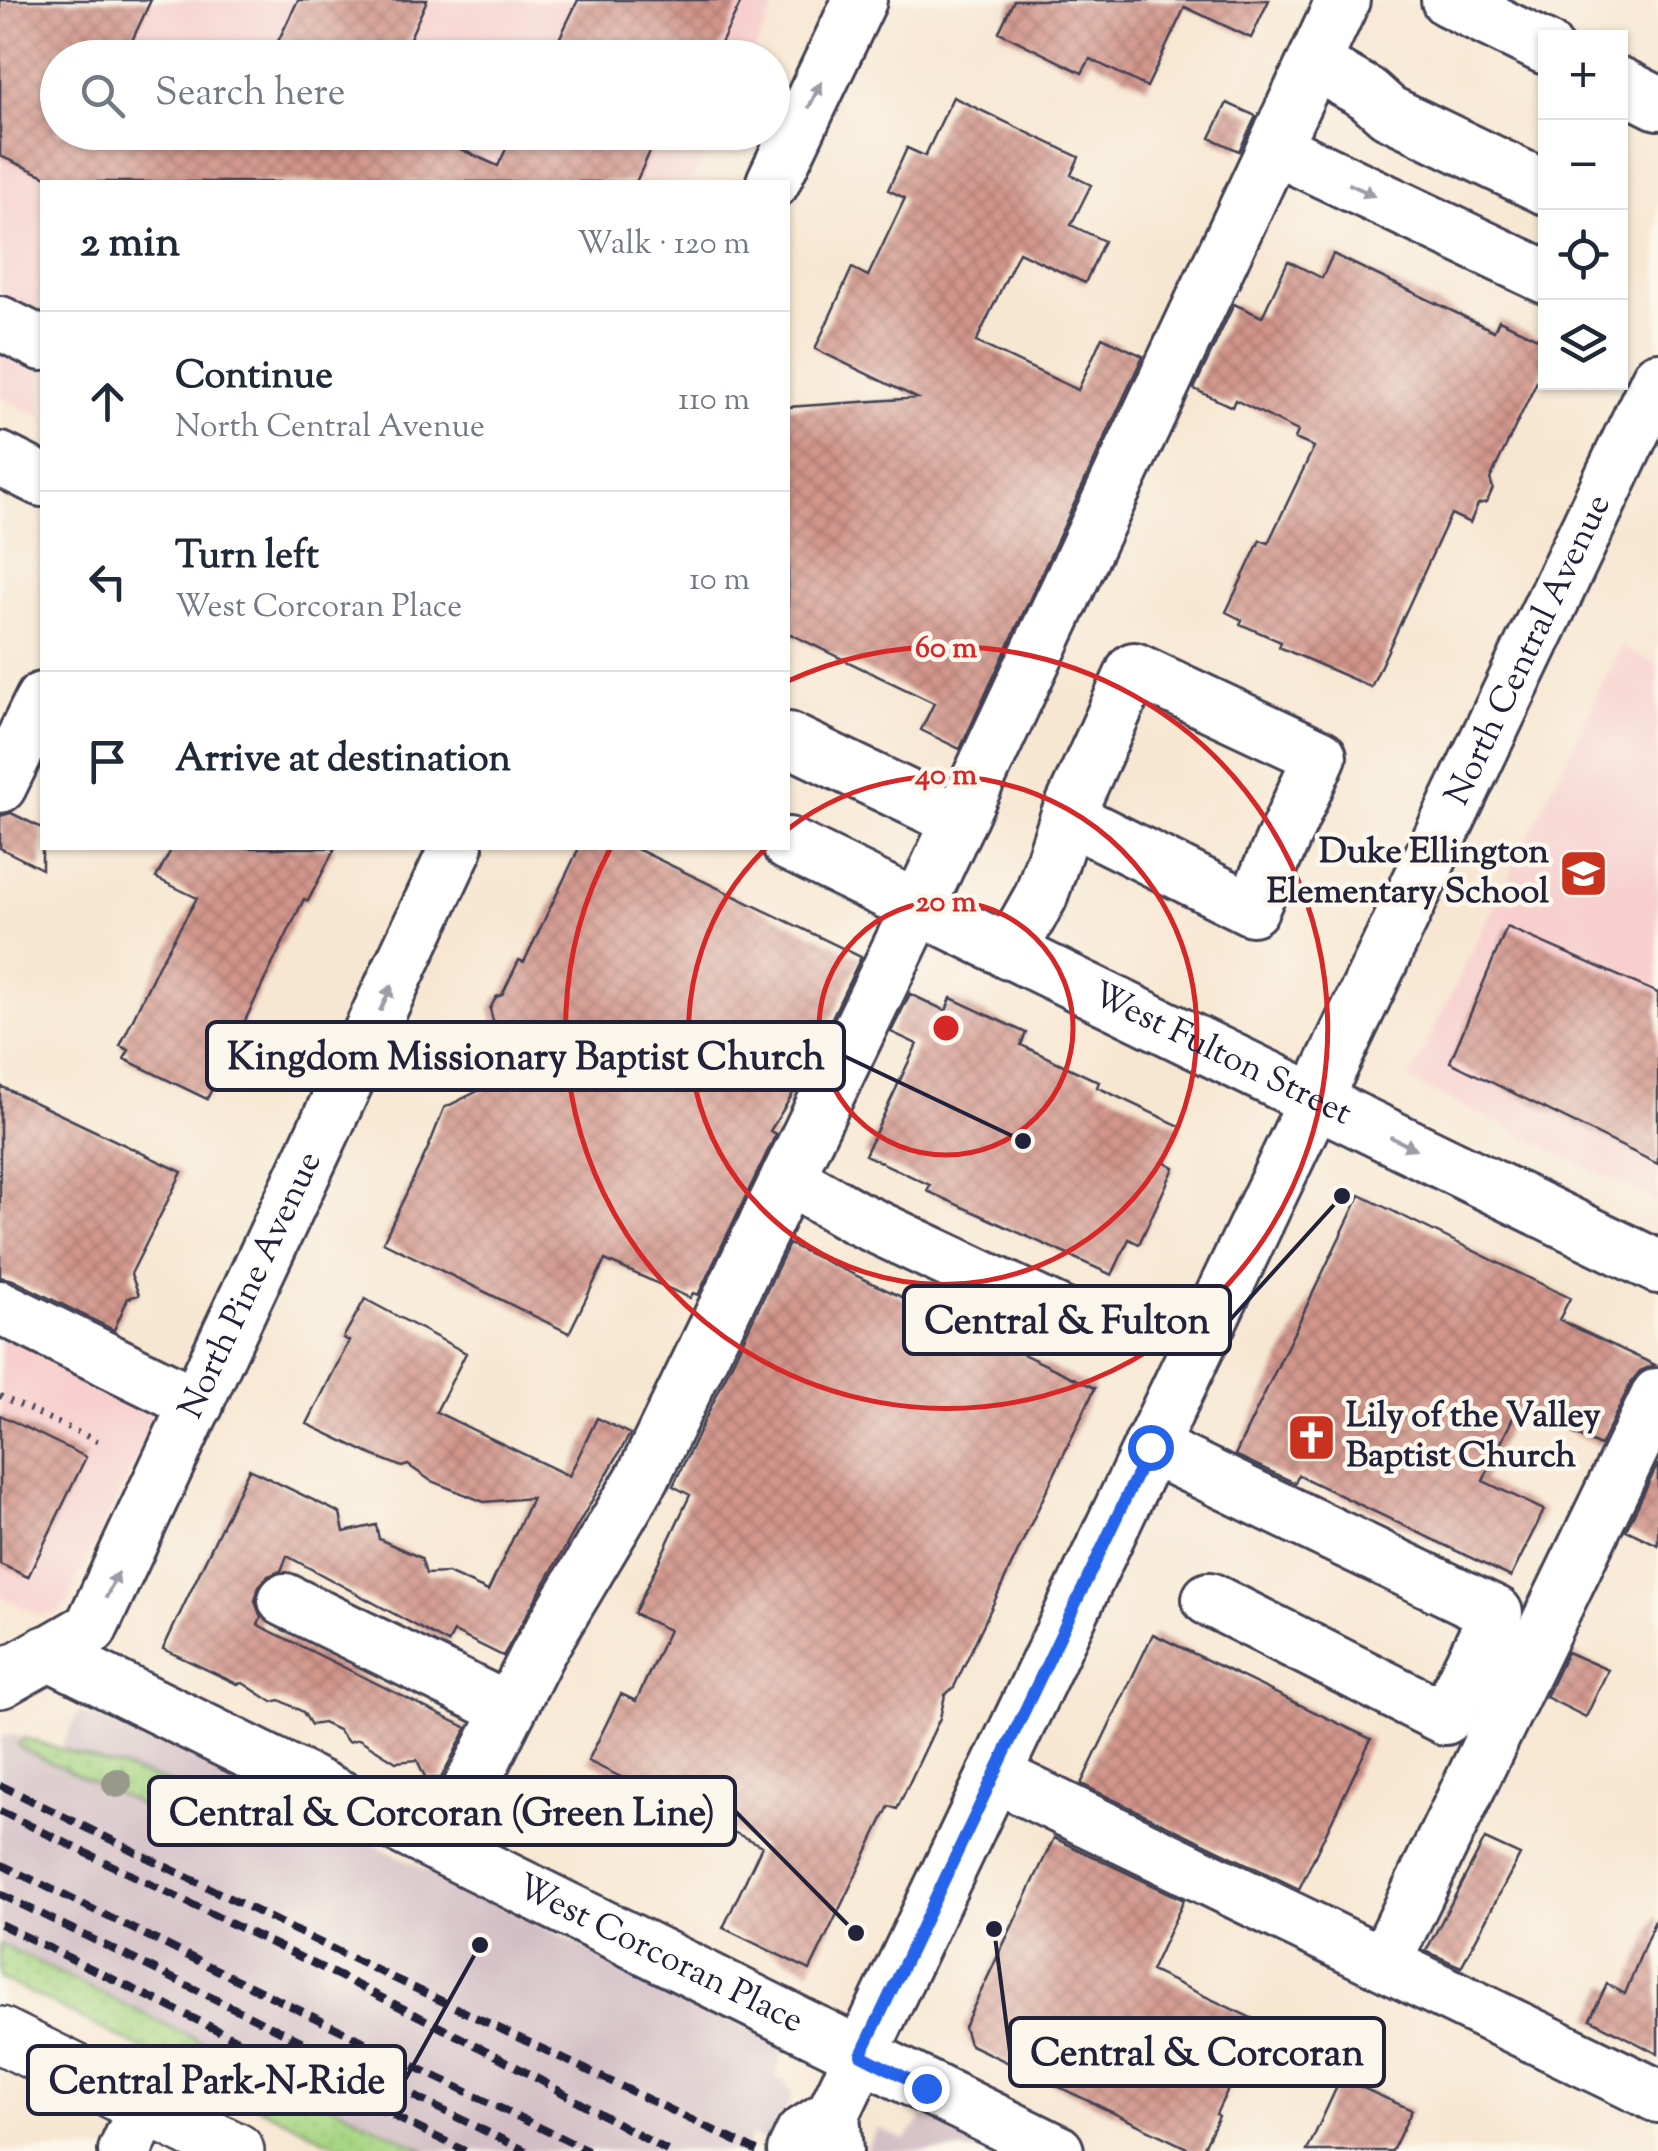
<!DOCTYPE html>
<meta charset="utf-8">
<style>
:root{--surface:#fff;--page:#f2f2f3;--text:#1f2937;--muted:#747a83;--line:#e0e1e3}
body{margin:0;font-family:"Sorts Mill Goudy",serif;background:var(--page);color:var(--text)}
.controls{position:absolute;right:30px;top:30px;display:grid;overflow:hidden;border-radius:0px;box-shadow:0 2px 8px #0004}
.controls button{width:90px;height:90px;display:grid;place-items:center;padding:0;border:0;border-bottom:2px solid var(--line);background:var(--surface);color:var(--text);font:50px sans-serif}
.stop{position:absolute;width:30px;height:30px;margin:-22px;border:8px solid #2563eb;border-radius:50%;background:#fff}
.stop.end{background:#2563eb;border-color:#fff;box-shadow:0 2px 10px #0008}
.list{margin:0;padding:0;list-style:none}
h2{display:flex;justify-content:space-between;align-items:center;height:130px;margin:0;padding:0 40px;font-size:42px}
h2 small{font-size:32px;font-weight:400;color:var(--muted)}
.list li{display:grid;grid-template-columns:65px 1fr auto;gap:30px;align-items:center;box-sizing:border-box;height:180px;padding:0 40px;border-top:2px solid var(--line)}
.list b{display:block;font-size:38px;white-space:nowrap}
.list p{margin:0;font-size:32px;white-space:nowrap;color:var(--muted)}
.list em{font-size:32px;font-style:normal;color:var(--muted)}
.icon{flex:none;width:55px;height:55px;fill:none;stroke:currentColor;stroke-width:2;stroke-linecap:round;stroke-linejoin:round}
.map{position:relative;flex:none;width:1658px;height:2151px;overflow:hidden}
.search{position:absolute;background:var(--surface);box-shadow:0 2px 8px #0004;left:40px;top:40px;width:750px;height:110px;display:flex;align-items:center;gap:25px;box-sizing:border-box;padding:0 35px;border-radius:55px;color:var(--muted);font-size:38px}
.panel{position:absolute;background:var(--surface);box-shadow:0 2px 8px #0004;left:40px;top:180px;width:750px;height:670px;border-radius:0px}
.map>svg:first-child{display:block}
.built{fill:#f7d0ce}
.railway{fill:#d2bec4}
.grass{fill:url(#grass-dots);stroke:#647c5f;stroke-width:2.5}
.building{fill:url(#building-cross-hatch)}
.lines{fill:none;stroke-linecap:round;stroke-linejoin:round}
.minor-casing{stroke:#424052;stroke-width:58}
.major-casing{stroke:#424052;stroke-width:60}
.path{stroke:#424052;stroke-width:6;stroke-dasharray:2.5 8;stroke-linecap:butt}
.minor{stroke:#fff;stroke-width:52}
.major{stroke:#fff;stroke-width:55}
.rail{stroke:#22223b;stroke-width:8;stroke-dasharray:15 8;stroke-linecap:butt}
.tree{fill:#98988b}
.oneway{fill:#9c9ca7}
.route{stroke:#2563eb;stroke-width:12}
.ring{fill:none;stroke:#d62828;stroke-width:5}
.labels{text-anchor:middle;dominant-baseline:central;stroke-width:9;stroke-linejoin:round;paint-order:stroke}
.street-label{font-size:35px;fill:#22223b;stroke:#fbf7ec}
.poi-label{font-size:35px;font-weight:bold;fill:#22223b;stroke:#fbf7ec;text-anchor:end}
.centre{fill:#d62828;stroke:#fbf7ec;stroke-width:5}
.ring-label{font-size:30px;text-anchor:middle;font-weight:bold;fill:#d62828;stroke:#fbf7ec;stroke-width:9;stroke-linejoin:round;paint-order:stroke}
.leader{fill:none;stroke:#22223b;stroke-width:4}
.callout-dot{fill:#22223b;stroke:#fbf7ec;stroke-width:4}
.callout{fill:#fbf7ec;stroke:#22223b;stroke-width:4}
.callout-label{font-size:38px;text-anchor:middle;font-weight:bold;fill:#22223b}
</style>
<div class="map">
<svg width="1658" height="2151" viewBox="0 0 1658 2151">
<defs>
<pattern id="grass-dots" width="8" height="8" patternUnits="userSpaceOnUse" patternTransform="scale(2.5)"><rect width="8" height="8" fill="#a7d583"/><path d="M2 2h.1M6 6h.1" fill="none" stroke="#8fb772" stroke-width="1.8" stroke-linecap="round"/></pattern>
<pattern id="building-cross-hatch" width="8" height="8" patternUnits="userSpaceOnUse" patternTransform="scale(2.5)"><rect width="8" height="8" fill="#d3968b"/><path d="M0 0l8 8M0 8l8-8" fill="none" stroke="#ab7a73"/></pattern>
</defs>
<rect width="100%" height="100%" fill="#fbf7ec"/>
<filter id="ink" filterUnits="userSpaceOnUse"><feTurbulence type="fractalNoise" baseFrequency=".01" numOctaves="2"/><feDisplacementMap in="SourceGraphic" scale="20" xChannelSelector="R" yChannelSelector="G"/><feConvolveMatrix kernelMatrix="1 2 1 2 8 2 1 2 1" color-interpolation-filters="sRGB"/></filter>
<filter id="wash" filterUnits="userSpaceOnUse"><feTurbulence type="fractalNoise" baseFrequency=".0048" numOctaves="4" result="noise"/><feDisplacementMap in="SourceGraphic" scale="40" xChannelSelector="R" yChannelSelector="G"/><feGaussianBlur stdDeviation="2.25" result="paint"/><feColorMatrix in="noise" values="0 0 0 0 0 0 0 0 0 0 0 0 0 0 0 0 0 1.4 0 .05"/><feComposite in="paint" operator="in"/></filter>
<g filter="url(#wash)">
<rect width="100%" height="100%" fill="#f7e7d2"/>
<!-- built -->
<path class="built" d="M0 0H778L751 57 58 58V132L715 133 691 182H42V418L0 397Z
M1621 647 1658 665V1202L1409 1080Z
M0 1307 169 1390 66 1604 59 1612 42 1616 0 1596Z"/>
<!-- railway -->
<path class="railway" d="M79 1712 170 1745 785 2045 775 2078 787 2084 793 2095 771 2143 752 2135 744 2151H348L0 1978V1737L14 1735 60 1750Z
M928 2116 1001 2151H865L878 2128 905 2140 922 2118Z"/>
<!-- grass -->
<path class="grass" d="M24 1738 170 1783 183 1791 193 1823 184 1826 21 1748 18 1744Z
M0 1944 426 2151H348L0 1978Z"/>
<g id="blocks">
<!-- building -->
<path class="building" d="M0 0H151L124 58H58V132H422L498 166 514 132H659L636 182H58L0 156Z
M298 0H427L401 58H270Z
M578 0H742L714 58H550Z
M1014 0H1269L1251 38 1185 7 1147 87 1090 59 1082 73 999 32Z
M953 97 1079 157 1071 175 1091 185 1071 225 1104 241 1085 283 1019 252 976 342 1078 390 1102 337 1143 356 960 749 921 730 934 703 788 633V407L917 398 815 349 852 268 868 276 905 198 888 190 907 148 925 156Z
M1227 103 1256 116 1239 151 1210 138Z
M1333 254 1494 331 1499 320 1546 342V363L1490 479 1493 488 1487 502 1478 504 1470 523 1451 514 1371 687 1279 647 1281 642 1240 624 1242 620 1226 612 1260 540 1268 543 1314 447 1295 439 1298 431 1235 400 1232 407 1194 389 1234 304 1262 317 1288 261 1322 278Z
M11 813 42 828V869L0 848V816Z
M172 848H335L308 901 304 899 207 1099 124 1059 129 1050 120 1046 158 966 197 898 156 878Z
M579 848H635L861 957 805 1074 770 1131 776 1134 698 1295 693 1293 690 1298 605 1260 569 1333 383 1242 429 1146 444 1108 486 1087 471 1050 477 1035 495 1029 490 1009 496 997 502 995 519 960 524 962Z
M1507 927 1658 993V1164L1450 1062Z
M910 994 946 1011 951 998 1026 1033 1021 1045 1099 1082 1097 1087 1182 1127 1165 1163 1174 1168 1139 1244 1129 1239 1112 1275 927 1191 930 1185 865 1155 917 1044 891 1032Z
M0 1086 182 1172 131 1274 139 1295 128 1298 114 1330 13 1280 0 1277Z
M1360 1195 1570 1298 1559 1320 1655 1365 1640 1371 1632 1381 1600 1446 1518 1407 1483 1481 1544 1510 1511 1577 1298 1475 1295 1483 1235 1455Z
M789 1244 1095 1388 954 1687 945 1695 940 1718 897 1809 889 1806 810 1970 723 1928 762 1846 588 1761 621 1694 636 1701 669 1630 634 1614 690 1495 673 1486Z
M365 1299 466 1353 436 1412 569 1476 597 1418 630 1434 503 1656 454 1632 448 1643 287 1556 281 1571 268 1576 259 1586 255 1601 261 1618 258 1625 467 1728 441 1778 426 1779 417 1760 396 1762 359 1739 348 1742 338 1730 323 1723 311 1725 303 1712 280 1700 272 1702 243 1683 237 1684 163 1649 249 1469 340 1513 344 1532 376 1525 379 1539 421 1558 426 1574 448 1573 488 1591 532 1498 484 1502 431 1481 408 1465 402 1467 372 1455 307 1424 349 1341 343 1338Z
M0 1415 86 1457 28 1577 0 1564Z
M1658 1464V1545L1626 1530Z
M1153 1634 1371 1739 1299 1889 1081 1784Z
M1567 1652 1608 1670 1586 1717 1546 1697Z
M1054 1838 1184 1900 1151 1971 1260 2022 1216 2114 1219 2116 1202 2151H1193L969 2044 964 2027Z
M1485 1839 1520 1855 1461 1967 1426 1951Z
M1656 1917H1658V2054L1590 2019 1607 1984 1625 1994Z
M1341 2078 1412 2110 1392 2151H1307Z"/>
</g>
</g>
<g filter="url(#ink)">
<use href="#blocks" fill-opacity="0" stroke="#424052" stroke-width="2.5"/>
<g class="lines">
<defs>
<g id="minor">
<path d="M1448 0 1546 48"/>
<path d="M1314 63 1368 94 1388 112 1546 188"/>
<path d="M1620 84 1658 103"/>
<path d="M1274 148 1546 277"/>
<path d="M773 182 860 0"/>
<path d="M0 323 42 344"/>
<path d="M0 459 42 480"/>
<path d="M788 739 959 821"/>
<path d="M0 786 42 699"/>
<path id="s1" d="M788 844 1658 1267"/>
<path d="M1009 953 1041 896 1067 817 1134 669 1320 756 1252 909 1067 817"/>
<path d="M787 1178 855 1217 1076 1321"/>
<path d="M0 1307 197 1404"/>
<path d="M1150 1447 1496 1613 1445 1718 1209 1599"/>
<path d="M285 1600 509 1710"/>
<path id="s2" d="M48 1653 1057 2151"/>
<path id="s3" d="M48 1653 91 1628 456 848"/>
<path d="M994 1775 1658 2096"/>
<path d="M441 1845 538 1653 643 1477 918 908 1343 0"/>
<path d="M1384 1963 1658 1395"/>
<path d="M125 2151 145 2107"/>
<path d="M794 2151 802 2134 833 2114"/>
<path id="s4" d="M836 2151 833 2114 1658 379"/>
</g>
<path id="major" d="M0 1680 48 1653
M0 2035 236 2151"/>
</defs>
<!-- minor casing -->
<use href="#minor" class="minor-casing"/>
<!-- major casing -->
<use href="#major" class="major-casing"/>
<!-- path -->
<path class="path" d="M0 1396 99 1442"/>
<!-- minor -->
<use href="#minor" class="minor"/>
<!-- major -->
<use href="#major" class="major"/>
<!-- rail -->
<path class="rail" d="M0 1785 345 1955 757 2151
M0 1811 341 1977 495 2055 667 2151
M0 1864 588 2151
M0 1894 526 2151
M0 1924 465 2151"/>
</g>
<!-- trees -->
<circle class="tree" cx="117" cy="1783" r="15"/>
<!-- one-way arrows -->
<defs><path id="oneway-solid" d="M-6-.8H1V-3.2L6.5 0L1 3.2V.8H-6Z" transform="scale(2.5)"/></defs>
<g class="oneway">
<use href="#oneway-solid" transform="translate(815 95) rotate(-64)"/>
<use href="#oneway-solid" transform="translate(1362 190) rotate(25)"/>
<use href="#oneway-solid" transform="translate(386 998) rotate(-65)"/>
<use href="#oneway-solid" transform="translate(1403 1143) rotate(26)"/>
<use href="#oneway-solid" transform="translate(112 1585) rotate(-65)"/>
</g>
</g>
<g class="lines" filter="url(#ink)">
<!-- route -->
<path class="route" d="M926 2088 861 2055 1150 1447"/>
</g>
<!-- distance rings -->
<g class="ring">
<circle cx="946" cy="1028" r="127"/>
<path d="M788 829A254 254 0 1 1 766 848"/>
<path d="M788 681A381 381 0 1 1 610 849"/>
</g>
<!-- icons -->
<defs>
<symbol id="school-square" viewBox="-11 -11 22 22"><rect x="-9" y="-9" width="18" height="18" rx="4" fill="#c8321e" stroke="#fbf7ec"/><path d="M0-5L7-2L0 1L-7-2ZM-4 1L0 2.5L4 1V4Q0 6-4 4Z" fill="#fff"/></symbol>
<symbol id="church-square" viewBox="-11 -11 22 22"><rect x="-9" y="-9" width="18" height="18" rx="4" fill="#c8321e" stroke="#fbf7ec"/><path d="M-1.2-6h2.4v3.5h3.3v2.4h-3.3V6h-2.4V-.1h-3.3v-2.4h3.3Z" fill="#fff"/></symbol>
</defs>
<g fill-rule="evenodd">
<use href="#school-square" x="1556" y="846" width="55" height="55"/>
<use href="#church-square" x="1284" y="1410" width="55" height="55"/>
</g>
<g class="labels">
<!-- street labels -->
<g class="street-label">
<text stroke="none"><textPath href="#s4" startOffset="1658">North Central Avenue</textPath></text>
<text stroke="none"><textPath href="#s1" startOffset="482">West Fulton Street</textPath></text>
<text stroke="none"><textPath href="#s3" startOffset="428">North Pine Avenue</textPath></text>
<text stroke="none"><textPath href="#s2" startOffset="682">West Corcoran Place</textPath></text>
</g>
<!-- poi labels -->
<g class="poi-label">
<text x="1549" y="853">Duke Ellington<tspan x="1549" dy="40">Elementary School</tspan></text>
<text x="1346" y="1417" text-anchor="start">Lily of the Valley<tspan x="1346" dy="40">Baptist Church</tspan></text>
</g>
</g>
<circle cx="946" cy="1028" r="15" class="centre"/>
<g class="ring-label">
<text x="946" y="657">60 m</text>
<text x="946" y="784">40 m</text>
<text x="946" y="911">20 m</text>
</g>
<!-- callouts -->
<path class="leader" d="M1023 1141L844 1056M1342 1196L1230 1320M856 1933L735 1811M994 1929L1010 2052M480 1945L405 2080"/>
<g class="callout-dot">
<circle cx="1023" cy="1141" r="10"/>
<circle cx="1342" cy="1196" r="10"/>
<circle cx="856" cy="1933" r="10"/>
<circle cx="994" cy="1929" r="10"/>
<circle cx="480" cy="1945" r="10"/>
</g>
<g class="callout">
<rect x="207" y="1022" width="637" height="68" rx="10"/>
<rect x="904" y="1286" width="326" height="68" rx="10"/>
<rect x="149" y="1777" width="586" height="68" rx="10"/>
<rect x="1010" y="2018" width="374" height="68" rx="10"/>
<rect x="28" y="2046" width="377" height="68" rx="10"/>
</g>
<g class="callout-label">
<text x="526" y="1069">Kingdom Missionary Baptist Church</text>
<text x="1067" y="1333">Central &amp; Fulton</text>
<text x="442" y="1825">Central &amp; Corcoran (Green Line)</text>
<text x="1197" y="2065">Central &amp; Corcoran</text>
<text x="217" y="2093">Central Park-N-Ride</text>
</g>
</svg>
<div class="controls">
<button>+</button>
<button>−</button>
<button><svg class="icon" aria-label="locate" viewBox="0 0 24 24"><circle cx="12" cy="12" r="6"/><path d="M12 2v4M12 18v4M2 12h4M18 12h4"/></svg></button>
<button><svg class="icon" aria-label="layers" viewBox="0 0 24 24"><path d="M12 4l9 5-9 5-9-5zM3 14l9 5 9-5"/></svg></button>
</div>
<div class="stop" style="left:1150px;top:1447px"></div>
<div class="stop end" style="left:926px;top:2088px"></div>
<div class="search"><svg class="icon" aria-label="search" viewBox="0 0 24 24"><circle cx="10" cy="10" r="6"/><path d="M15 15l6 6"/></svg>Search here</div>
<section class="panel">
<h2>2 min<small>Walk · 120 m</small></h2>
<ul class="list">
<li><svg class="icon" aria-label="ahead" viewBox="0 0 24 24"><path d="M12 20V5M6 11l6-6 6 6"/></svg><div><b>Continue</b><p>North Central Avenue</p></div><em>110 m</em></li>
<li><svg class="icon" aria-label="left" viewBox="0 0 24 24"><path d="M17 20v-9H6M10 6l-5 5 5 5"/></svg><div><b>Turn left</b><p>West Corcoran Place</p></div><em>10 m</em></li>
<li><svg class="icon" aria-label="arrive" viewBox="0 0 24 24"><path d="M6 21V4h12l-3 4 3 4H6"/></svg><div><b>Arrive at destination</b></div></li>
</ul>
</section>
</div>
